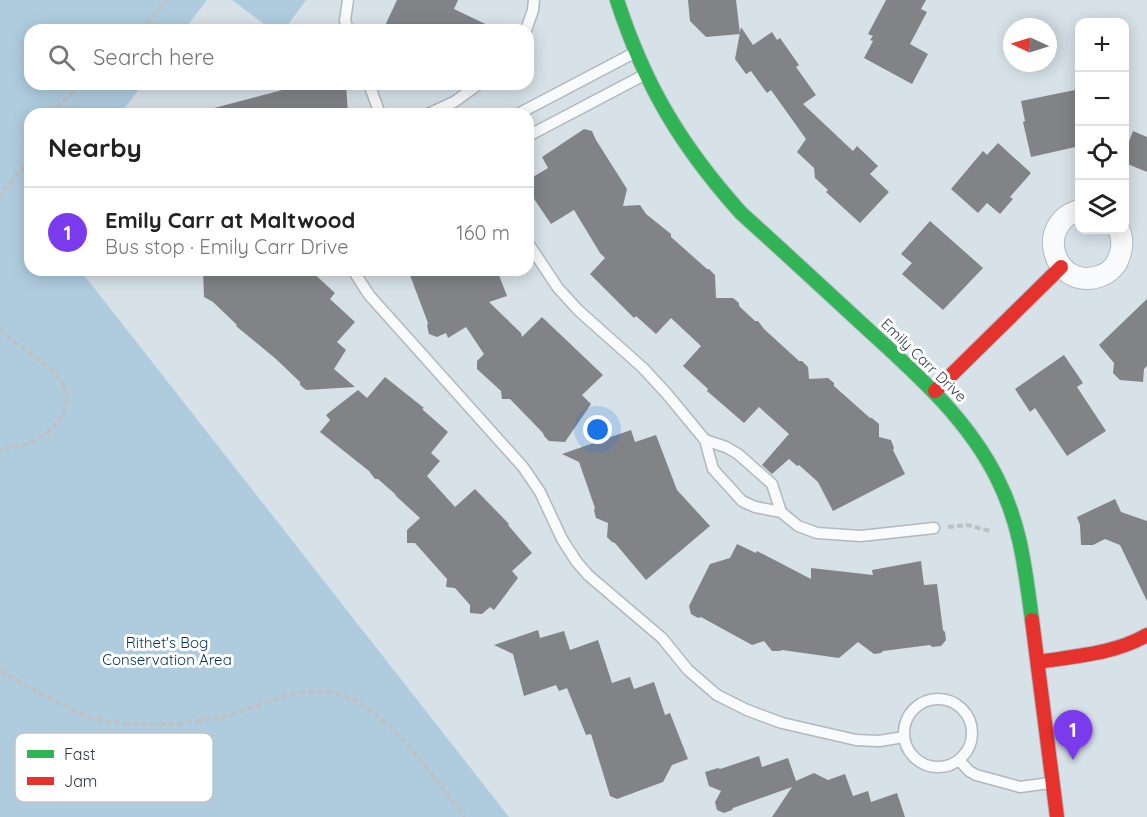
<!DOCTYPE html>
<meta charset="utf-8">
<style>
:root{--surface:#fff;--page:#f2f2f2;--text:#222;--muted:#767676;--line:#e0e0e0;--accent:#7c3aed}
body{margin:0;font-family:Quicksand,sans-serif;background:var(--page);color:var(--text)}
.controls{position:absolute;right:18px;top:18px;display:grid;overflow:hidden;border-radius:12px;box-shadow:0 3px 15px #0003}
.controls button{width:54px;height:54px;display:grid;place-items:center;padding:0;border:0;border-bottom:2px solid var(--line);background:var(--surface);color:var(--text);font:30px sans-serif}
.compass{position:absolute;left:1003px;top:18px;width:54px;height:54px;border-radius:50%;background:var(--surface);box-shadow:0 3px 15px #0003;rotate:274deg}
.you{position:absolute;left:598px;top:430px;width:21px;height:21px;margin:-15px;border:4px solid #fff;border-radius:50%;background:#1a73e8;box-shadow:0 0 0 9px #1a73e833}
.badge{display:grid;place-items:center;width:39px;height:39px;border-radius:50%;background:var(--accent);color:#fff;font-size:20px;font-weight:700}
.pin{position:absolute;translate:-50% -50px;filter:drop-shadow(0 2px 3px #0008)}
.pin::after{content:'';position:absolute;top:32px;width:21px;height:18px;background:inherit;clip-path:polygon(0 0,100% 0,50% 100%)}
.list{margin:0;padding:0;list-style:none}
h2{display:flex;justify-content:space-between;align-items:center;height:78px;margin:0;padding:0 24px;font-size:26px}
h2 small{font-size:20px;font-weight:400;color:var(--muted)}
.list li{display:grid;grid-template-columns:39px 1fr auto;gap:18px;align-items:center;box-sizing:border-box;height:90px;padding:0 24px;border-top:2px solid var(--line)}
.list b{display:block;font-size:22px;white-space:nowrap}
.list p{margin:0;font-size:20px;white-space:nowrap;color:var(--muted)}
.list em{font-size:20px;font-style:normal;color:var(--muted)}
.icon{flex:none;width:33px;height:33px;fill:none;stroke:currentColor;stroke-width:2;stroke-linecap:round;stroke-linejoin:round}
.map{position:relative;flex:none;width:1147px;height:817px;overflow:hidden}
.search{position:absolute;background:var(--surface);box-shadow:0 3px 15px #0003;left:24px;top:24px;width:510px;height:66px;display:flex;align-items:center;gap:15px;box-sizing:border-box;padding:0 21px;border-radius:18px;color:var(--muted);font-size:22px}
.panel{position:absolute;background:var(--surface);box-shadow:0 3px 15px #0003;left:24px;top:108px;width:510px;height:168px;border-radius:18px}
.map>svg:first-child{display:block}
.green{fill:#afccdf}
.building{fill:#828387}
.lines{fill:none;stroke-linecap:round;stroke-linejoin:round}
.lane-casing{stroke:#b1b9bf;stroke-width:13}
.street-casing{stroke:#b1b9bf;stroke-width:23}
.fast-casing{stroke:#b1b9bf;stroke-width:16}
.jam-casing{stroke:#b1b9bf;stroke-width:16}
.path{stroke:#bdc1c4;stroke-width:4;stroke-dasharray:6 3;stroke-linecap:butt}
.lane{stroke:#f9fafc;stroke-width:10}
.street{stroke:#f9fafc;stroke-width:21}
.fast{stroke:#30b455;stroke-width:14}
.jam{stroke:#e5322d;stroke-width:14}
.labels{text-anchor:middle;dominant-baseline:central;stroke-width:6;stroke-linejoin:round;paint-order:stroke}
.street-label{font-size:15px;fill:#30383d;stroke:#fff}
.park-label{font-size:15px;fill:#00344f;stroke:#fff}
.key{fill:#fff;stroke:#c1c3c5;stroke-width:1.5}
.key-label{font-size:16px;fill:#30383d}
</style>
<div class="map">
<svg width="1147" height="817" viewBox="0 0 1147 817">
<rect width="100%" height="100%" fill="#d6e1e8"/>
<!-- green -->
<path class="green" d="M0 0H207L184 30H30V84H143L120 114H30V270H80L509 817H0Z
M232 0H306L284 30H272Z"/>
<!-- building -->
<path class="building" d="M397 0H458L454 9 498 30H383Z
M688 0H736L740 34 706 37 690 21Z
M886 0H926L921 9 927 12 910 44 928 54 912 84 864 58 873 41 870 40 873 36 868 34Z
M741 27 753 45 772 32 777 40 780 38 799 65 796 67 816 95 803 104 853 151 857 146 878 166 870 174 889 192 860 223 826 192 828 190 815 178 814 168 797 152 806 139 771 90 767 93 751 71 746 74 735 59Z
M292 84H346L348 114H214V108L290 88Z
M1080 89V146L1031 157 1023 122 1025 121 1021 101Z
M584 129 592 131 596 140 627 189 623 206 640 205 646 214 671 234V237L707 269H709L715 275 716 298H733L739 303V306L755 321H758L764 329 799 361H802L808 367 809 379 828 378 834 383V386L870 418H872L879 424V437L891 440 894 448 893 450 905 474 833 511 818 482 799 465 797 466 789 459 772 474 762 465 789 434 759 407 744 423 707 391 708 389 683 366 701 346 671 318 656 334 636 316 634 318 590 274 605 258 600 253 574 210 551 224 528 190V180L548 168 542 157Z
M1133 131 1147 137V172L1125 163V152Z
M998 143 1031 173 1010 197 1013 199 1000 214 987 203 978 213 951 189 983 151 987 155Z
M930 221 983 268 943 310 902 274 912 263 901 254Z
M203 270H310L335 293 330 299 355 322 337 342 346 350 334 369 355 387 306 390 300 385V382L276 359 236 326 237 325 213 302 204 297Z
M408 270H497L507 296 489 302 521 333 522 337 542 317 603 375 582 395 591 404 565 442 549 441 544 436 543 433 510 399H502L501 391 477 369V361L484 354 466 327 448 338 446 333 437 337 429 334 427 326 428 323Z
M1147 299V366L1144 369 1143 382 1120 380 1113 373 1114 363 1099 345Z
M1064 355 1083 383 1077 387 1106 431 1067 456 1035 408 1030 412 1015 389Z
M385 377 424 408 422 409 448 432 431 453 440 461 427 476 455 507 475 489 509 524 508 525 532 553 512 571 518 578 494 610 490 607 482 614 470 613V605L455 588 446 587 447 579 415 543H407V530L420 518 396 496 395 494 378 479H375L369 471 320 432 330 420 326 415 358 390 367 398Z
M631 430 635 442 656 435 677 490 710 526 646 580 615 543 612 542 607 537 608 523 596 518 594 510 595 508 579 462 562 454Z
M1115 499 1121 512 1147 521V601L1120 545 1105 539 1093 545H1081L1080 525 1077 517Z
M737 544 756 553 757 551 811 579V568L873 575 872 570 921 561 924 585 937 584 943 630 945 632 946 640 941 646 932 647 930 645 883 651 881 653 874 654 858 642 839 658 782 650 780 651H772L764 641 752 645 701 617 698 618 691 614 689 606 710 564 730 558Z
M538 630 540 638 564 631 570 650 598 640 612 683 630 677 634 689 654 682 665 715 670 713 688 759 672 765 663 782 617 799 610 796 591 734 586 735 567 688 559 691 556 685 524 696 513 654 494 645Z
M759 756 762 767 788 758 796 781 814 773 828 780 845 774 853 796 868 791 871 802 897 793 905 817H772L792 787 733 808 732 810 724 813 717 810 715 802 721 791 709 786 705 772 718 768 720 769Z"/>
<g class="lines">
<defs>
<path id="lane" d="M348 30 345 20 348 0
M526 30 533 10 534 0
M369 84 380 114
M428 114 454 102 479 84
M518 114 634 53
M528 136 644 75
M528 243 558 288 578 310 643 368 667 394 705 440 713 469 742 501 755 507 781 512 798 526 817 533 861 536 934 528
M353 270 369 295 523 467 540 492 562 539 576 561 588 575 662 638 688 670 717 695 747 710 782 723 856 740 879 741 904 737
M705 440 726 447 738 454 772 484 781 512
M904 733a34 34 0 1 1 68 0a34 34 0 1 1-68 0Z
M959 760 969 771 976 775 1013 785 1020 787 1050 783"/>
<path id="street" d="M1080 210C1034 223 1053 289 1097 277 1105 275 1114 269 1118 260 1122 250 1124 240 1119 230"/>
<path id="fast" d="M617 0C645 86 681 146 741 213 782 250 822 287 862 324 913 371 966 416 997 478 1021 525 1025 569 1032 620"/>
<path id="jam" d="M935 391 1061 267
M1032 620 1057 817
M1038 662C1075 656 1114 654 1147 635"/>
</defs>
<!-- lane casing -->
<use href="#lane" class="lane-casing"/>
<!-- street casing -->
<use href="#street" class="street-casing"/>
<!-- fast casing -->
<use href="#fast" class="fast-casing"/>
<!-- jam casing -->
<use href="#jam" class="jam-casing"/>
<!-- path -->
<path class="path" d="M140 30 167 0
M50 114 82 84
M0 199 5 188 30 160
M0 329C20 352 80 374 64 410 58 424 49 433 36 440 26 446 11 446 0 450
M948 527 968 525 990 531
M0 671C21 683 42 695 64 705 72 709 81 715 89 717 130 728 184 726 225 716 264 706 302 681 344 696 393 714 432 777 465 817"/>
<!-- lane -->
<use href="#lane" class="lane"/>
<!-- street -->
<use href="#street" class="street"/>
<!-- fast -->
<use href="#fast" class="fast"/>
<!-- jam -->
<use href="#jam" class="jam"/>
</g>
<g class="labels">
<!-- street labels -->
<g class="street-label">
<text transform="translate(924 360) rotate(44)">Emily Carr Drive</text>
</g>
<!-- park labels -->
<g class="park-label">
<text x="167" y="642">Rithet's Bog<tspan x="167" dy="17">Conservation Area</tspan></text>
</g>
</g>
<!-- legend -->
<rect x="15" y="733" width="198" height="69" rx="9" class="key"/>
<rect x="27" y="750" width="27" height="8" fill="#30b455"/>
<rect x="27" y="777" width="27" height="8" fill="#e5322d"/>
<g class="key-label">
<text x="64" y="760">Fast</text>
<text x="64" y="787">Jam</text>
</g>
</svg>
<div class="controls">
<button>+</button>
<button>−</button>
<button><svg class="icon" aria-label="locate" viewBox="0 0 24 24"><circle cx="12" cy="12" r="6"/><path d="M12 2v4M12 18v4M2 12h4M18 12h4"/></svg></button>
<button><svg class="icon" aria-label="layers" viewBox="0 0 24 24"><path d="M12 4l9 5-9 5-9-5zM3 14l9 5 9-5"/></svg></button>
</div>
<svg class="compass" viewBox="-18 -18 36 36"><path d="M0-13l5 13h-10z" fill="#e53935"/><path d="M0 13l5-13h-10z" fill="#767676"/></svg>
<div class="you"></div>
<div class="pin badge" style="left:1073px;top:760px">1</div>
<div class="search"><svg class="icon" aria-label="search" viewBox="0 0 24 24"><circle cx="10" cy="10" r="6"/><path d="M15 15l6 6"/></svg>Search here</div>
<section class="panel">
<h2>Nearby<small></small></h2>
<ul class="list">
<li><span class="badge">1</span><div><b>Emily Carr at Maltwood</b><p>Bus stop · Emily Carr Drive</p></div><em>160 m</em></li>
</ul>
</section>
</div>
